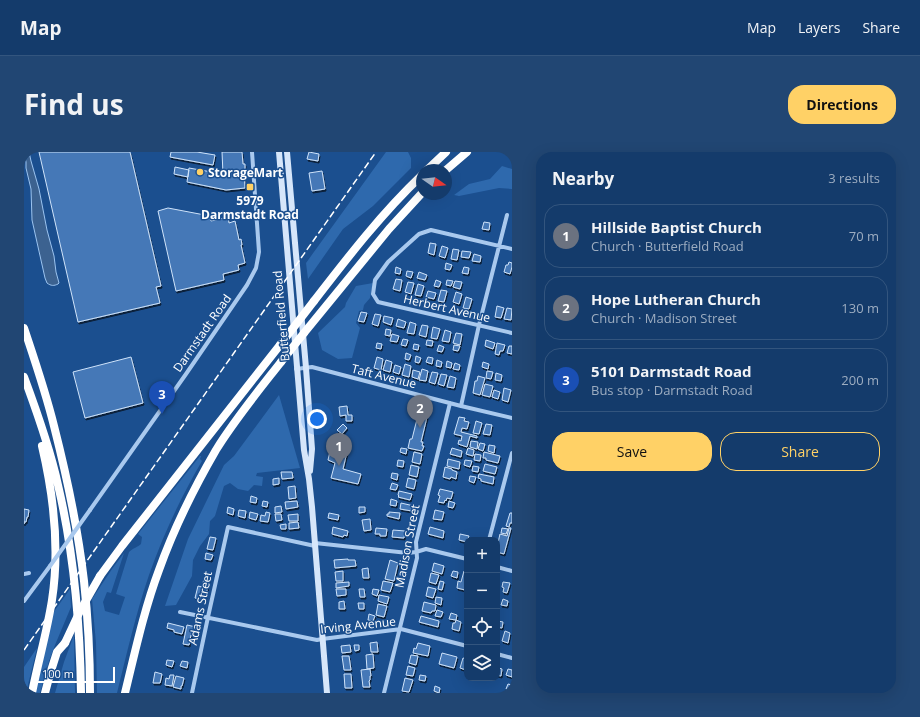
<!DOCTYPE html>
<meta charset="utf-8">
<style>
:root{--surface:#143b6b;--page:#214673;--text:#f1f3f6;--muted:#9dadc1;--line:#33557e;--accent:#ffd166}
body{margin:0;font-family:"Open Sans",sans-serif;background:var(--page);color:var(--text)}
.controls{position:absolute;right:12px;bottom:12px;display:grid;overflow:hidden;border-radius:8px;box-shadow:0 4px 16px #0002}
.controls button{width:36px;height:36px;display:grid;place-items:center;padding:0;border:0;border-bottom:1px solid var(--line);background:var(--surface);color:var(--text);font:20px sans-serif}
.compass{position:absolute;left:392px;top:12px;width:36px;height:36px;border-radius:50%;background:var(--surface);box-shadow:0 4px 16px #0002;rotate:104deg}
.scale{position:absolute;left:12px;bottom:10px;width:79px;box-sizing:border-box;padding-left:4px;border:2px solid #fff;border-top:0;font-size:11px;line-height:14px;white-space:nowrap;color:#fff;-webkit-text-stroke:3px #1b4f8f;paint-order:stroke}
.you{position:absolute;left:293px;top:267px;width:14px;height:14px;margin:-10px;border:3px solid #fff;border-radius:50%;background:#1a73e8;box-shadow:0 0 0 6px #1a73e833}
.badge{display:grid;place-items:center;width:26px;height:26px;border-radius:50%;background:var(--accent);color:#fff;font-size:13px;font-weight:700}
.pin{position:absolute;translate:-50% -33px;filter:drop-shadow(0 1px 2px #0008)}
.pin::after{content:'';position:absolute;top:21px;width:14px;height:12px;background:inherit;clip-path:polygon(0 0,100% 0,50% 100%)}
.list{margin:0;padding:0;list-style:none}
h2{display:flex;justify-content:space-between;align-items:center;height:52px;margin:0;padding:0 16px;font-size:17px}
h2 small{font-size:13px;font-weight:400;color:var(--muted)}
.list li{display:grid;grid-template-columns:26px 1fr auto;gap:12px;align-items:center;box-sizing:border-box;height:64px;margin:0 8px 8px;padding:0 8px;border:1px solid var(--line);border-radius:16px}
.list b{display:block;font-size:15px;white-space:nowrap}
.list p{margin:0;font-size:13px;white-space:nowrap;color:var(--muted)}
.list em{font-size:13px;font-style:normal;color:var(--muted)}
.actions{display:flex;gap:8px;padding:12px 16px}
.actions a{flex:1;padding:9px 0;border:1px solid var(--accent);border-radius:16px;text-align:center;font-size:14px;color:var(--accent)}
.actions .main{background:var(--accent);color:#111}
.icon{flex:none;width:22px;height:22px;fill:none;stroke:currentColor;stroke-width:2;stroke-linecap:round;stroke-linejoin:round}
.map{position:relative;flex:none;width:488px;height:541px;overflow:hidden;border-radius:16px}
header{display:flex;align-items:center;gap:24px;box-sizing:border-box;height:56px;padding:0 20px;background:var(--surface);border-bottom:1px solid var(--line)}
header strong{font-size:19px}
nav{display:flex;gap:22px;margin-inline-start:auto;font-size:14px}
.intro{display:flex;align-items:center;justify-content:space-between;box-sizing:border-box;height:96px;padding:0 24px}
h1{margin:0;font-size:28px}
.button{padding:10px 18px;border-radius:16px;background:var(--accent);color:#111;font-size:14px;font-weight:700}
main{display:flex;gap:24px;padding:0 24px}
aside{flex:1;background:var(--surface);border-radius:16px;box-shadow:0 4px 16px #0002}
.map>svg:first-child{display:block}
.green{fill:#2e69ad}
.water{fill:#3c6290;stroke:#9cc4f0}
.building{fill:#4478b7;stroke:#cfe3fa;filter:url(#shadow)}
.lines{fill:none;stroke-linecap:round;stroke-linejoin:round}
.minor{stroke:#a9c9ee;stroke-width:4}
.secondary{stroke:#d6e6fa;stroke-width:6}
.motorway{stroke:#fff;stroke-width:8}
.rail{stroke:#fff;stroke-width:1.5;stroke-dasharray:7 3;stroke-linecap:butt}
.minor-bridge{stroke:#a9c9ee;stroke-width:4}
.motorway-bridge{stroke:#fff;stroke-width:8}
.poi-dot{fill:#ffd166;stroke:#1b4f8f;stroke-width:1.5}
.labels{text-anchor:middle;dominant-baseline:central;stroke-width:3;stroke-linejoin:round;paint-order:stroke}
.poi-label{font-size:12px;font-weight:bold;fill:#fff;stroke:#1b4f8f;text-anchor:start}
.street-label{font-size:12px;fill:#fff;stroke:#1b4f8f}
</style>
<header>
<strong>Map</strong>
<nav><a>Map</a><a>Layers</a><a>Share</a></nav>
</header>
<div class="intro"><h1>Find us</h1><a class="button">Directions</a></div>
<main>
<div class="map">
<svg width="488" height="541" viewBox="0 0 488 541">
<defs>
<filter id="shadow"><feDropShadow dx="1" dy="2" stdDeviation="0" flood-color="#0009"/></filter>
</defs>
<rect width="100%" height="100%" fill="#1b4f8f"/>
<!-- green -->
<path class="green" d="M362 0H384L387 6V16L349 54 319 77 284 127 282 111Z
M478 14 488 17V37L475 36 435 44 430 43 445 32 466 27Z
M349 131 346 146 340 153 339 158 335 159 332 171 336 176 328 206 314 207 298 198 294 181 321 155 322 151 332 134Z
M255 243 276 316 233 321 232 324 239 325 238 334 230 333 224 339 214 337 206 331 200 334 191 364 186 369 185 382 176 394 169 408 168 424 152 453 141 454 164 387 200 313 210 304Z
M176 304H177L176 307 178 309C157 345 139 383 125 423 112 461 103 501 93 541H73L72 491 68 447 88 417 100 401 87 441 83 440 79 450 81 459 95 463 101 445 92 442 105 400C109 396 114 395 117 392L118 385 114 382Z
M46 437 47 455 31 493 25 509 16 541H11L29 461Z
M50 483 51 541H31L40 510Z
M13 496 2 541H0V515Z"/>
<!-- water -->
<path class="water" d="M0 0H5L7 9 15 37 23 78 30 104 32 120 35 131 34 132C30 134 27 134 23 131L21 126 8 68 7 37 2 16V10Z"/>
<!-- building -->
<path class="building" d="M15 0H106L137 134 132 135 136 151 54 170Z
M147 0H173L191 3 189 13 146 5Z
M198 0H218L219 12H221V17H220L221 36 202 38 163 30 165 16 199 22Z
M285 0 295 2 294 9 283 7Z
M151 15 165 18 164 25 150 22Z
M298 19 301 37 288 39 285 21Z
M144 56 186 64 187 69 204 65 205 71 211 69 215 88 217 87 218 93H217L221 111 214 113 215 118 199 122 200 128 152 139 134 59Z
M460 70 466 71 465 78 458 77Z
M406 91 412 92 410 103 404 101Z
M418 94 424 96 421 106 415 104Z
M429 97 435 98 433 108 427 107Z
M438 99 447 100 445 106 437 105Z
M450 102 457 104 456 110 448 109Z
M485 110 488 111V115L486 122 480 120 482 113H484Z
M422 111 428 113 426 118 421 117Z
M372 115 377 117 376 122 371 121Z
M440 115 445 116 444 122 438 121Z
M383 119 389 120 387 126 382 124Z
M395 120 403 123 401 128 393 126Z
M372 127 378 128 376 139 369 137Z
M412 128 417 130 415 135 410 134Z
M423 128 429 129 427 134 422 133Z
M431 129 438 130 436 137 429 135Z
M384 130 390 131 387 142 381 140Z
M394 132 400 134 397 144 391 143Z
M417 138 423 139 420 150 414 149Z
M404 139 412 141 410 147 402 145Z
M432 140 438 142 435 152 429 150Z
M442 145 448 147 445 157 439 156Z
M473 154 480 156 477 166 471 165Z
M483 156 488 157 487 168 480 167Z
M337 160 343 161 340 170 334 169Z
M351 162 357 163 354 174 348 172Z
M360 164 369 166 367 173 359 170Z
M374 167 382 170 380 176 372 174Z
M386 170 392 172 390 182 383 181Z
M398 173 404 174 402 185 395 183Z
M409 175 416 177 413 187 407 186Z
M362 177 367 178 366 184 361 183Z
M421 178 427 180 425 190 418 189Z
M432 181 438 182 436 193 429 191Z
M368 182 375 184 373 190 366 189Z
M379 187 384 188 382 194 377 193Z
M403 188 409 189 408 194 402 193Z
M462 188 471 191 469 197 461 194Z
M353 191 358 192 357 197 352 196Z
M473 191 481 193 479 199H476L475 203 471 202Z
M390 192 395 193 394 198 389 197Z
M415 193 420 195 418 200 413 199Z
M430 193 436 194 434 199 429 198Z
M485 194H488V202L483 201Z
M382 201 387 203 385 208 381 207Z
M392 204 397 206 395 211 391 210Z
M107 205 119 251 61 266 49 220Z
M353 205 359 207 357 218 350 216Z
M404 205 409 206 408 212 402 210Z
M362 208 368 210 366 220 359 218Z
M413 208 418 210 417 215 412 214Z
M423 209 428 211 427 216 422 215Z
M459 210 465 212 464 217 458 215Z
M431 211 436 213 435 218 429 217Z
M381 212 387 214 385 225 378 223Z
M371 213 377 215 375 222 369 220Z
M398 217 404 219 402 229 395 228Z
M389 218 396 220 394 227 388 225Z
M463 219 469 220 467 227 462 226Z
M408 220 414 221 411 232 405 230Z
M472 221 478 223 477 229 471 228Z
M417 222 423 223 420 234 414 232Z
M426 224 432 226 430 236 423 235Z
M454 224 461 226 456 243 449 241 451 229H453Z
M461 232 469 234 466 245 458 243Z
M480 236 487 238 484 250 478 248Z
M470 238 476 240 474 247 468 245Z
M323 254 324 263H328V269H322V263L316 264 315 255Z
M394 263 403 265 397 290H399L398 294H400L398 299 384 296 386 287H388Z
M435 265 441 266 440 269 445 270 443 277 438 276 437 280 453 284V286L446 284 443 295 434 292 435 288 437 289 438 284 430 282Z
M452 269 458 271 455 282 449 281Z
M319 272 323 276 318 282 313 278Z
M462 272 468 273 466 283 459 282Z
M312 289 315 293 324 296 319 317 337 322 334 332 307 326 311 311 304 308 306 299 304 294Z
M447 289 454 290 453 297 446 295Z
M456 291 461 292 459 299 454 297Z
M465 293 471 294 470 301 464 299Z
M377 296 383 297 382 302 376 300Z
M428 296 438 299 437 305 426 302Z
M444 296 450 298 449 304 442 302Z
M390 300 398 302 396 312 388 310Z
M460 300 476 304 474 311 462 308V306H459Z
M451 302 457 303 456 309 450 308Z
M424 307 436 310 435 317 423 314Z
M374 308 380 309 379 315 373 314Z
M441 308 448 309 446 315 440 313Z
M461 312 473 315 471 322 459 319Z
M387 313 395 315 393 325 385 323Z
M449 314 455 315 454 320 448 319Z
M421 315 428 317V318L433 320 432 327 427 325 426 327 419 325Z
M257 320H268L269 326 258 327Z
M368 321 374 322 373 328 367 326Z
M455 322 470 325 469 332 457 329V327L454 326Z
M446 324 452 325 450 331 445 329Z
M255 326V332L249 333V327Z
M384 326 392 328 390 337 382 335Z
M368 331 374 333 372 338 366 337Z
M271 334 272 346 265 347 264 335Z
M416 337 429 340 427 347 423 346 422 349 421 348 420 351 414 350 416 344 414 343Z
M375 339 388 342 386 348 374 345 375 344 374 343Z
M227 344 233 346 232 351 226 350Z
M367 347 373 349 372 354 366 353Z
M239 349 244 350 243 355 238 354Z
M273 349 274 355 262 357 261 350Z
M425 349 431 351 429 356 424 355Z
M377 351 390 354 388 359 376 357Z
M257 354 258 360 251 361V355Z
M204 355 210 357 209 363 203 361Z
M335 355H341V360L335 361Z
M0 357 5 358 4 365H3L2 370H0V372Z
M215 358 222 359 221 366 214 364Z
M411 358 420 360 418 368 409 367Z
M226 360 234 362 232 368 225 366Z
M242 360 246 361 244 370 236 369 237 363 241 364Z
M365 360 376 361 375 367 363 364V362H365Z
M305 361 315 363 314 368 304 366Z
M486 361H488V371H486L485 375 482 374Z
M251 362H257L258 368 252 369Z
M274 362V369H265L264 363Z
M346 367 347 378 340 379 338 368Z
M274 370 275 376 265 377V371Z
M262 372V377H257L256 373Z
M309 375 324 379 323 384 320 383 319 385 308 382Z
M406 375 420 379 419 386 404 382Z
M352 376 363 377 362 384H356V382H351Z
M478 376 484 377 482 382 477 381Z
M485 376H487L480 402 473 400V395L476 382 483 384Z
M369 378 381 379 380 386 368 385Z
M436 382 445 384 443 390 435 388Z
M186 385 192 386 189 398 183 397Z
M182 401 189 403 187 408 181 407Z
M324 407V408H331L332 414 311 416 310 408Z
M366 408 374 411 370 429 361 427Z
M410 411 420 414 418 422 408 419Z
M344 416 345 426H339L338 417Z
M319 419V429H312L311 420Z
M429 419 434 420 433 426 427 424Z
M440 419 443 420V431L441 438 433 436 434 429 437 430Z
M407 421 415 423 412 432 405 430Z
M180 427 185 428 181 448 171 446 174 434 178 435Z
M359 429 369 431 366 440 357 438Z
M416 429 420 430 418 438 414 437Z
M325 430V434L312 436V431Z
M479 430 486 431 483 441 479 440 480 436 478 435Z
M404 435 412 437 409 446 402 444Z
M312 437H322V443L313 444Z
M335 437H340L341 445H336Z
M349 437 355 438 353 444 348 442Z
M355 443 365 445 363 452 354 449Z
M412 445 418 446 417 453 411 451Z
M479 447 484 449 483 454 477 453Z
M320 449 321 457H315V450Z
M400 450 412 453 411 459H408L407 461 398 459Z
M334 451H340V457H335Z
M354 452 363 454 360 465 352 463Z
M413 458 419 460 417 465 411 464Z
M427 461 433 463 432 468 425 467Z
M345 462 351 464 349 469 344 468Z
M397 464 415 469 414 475 395 470Z
M432 468 437 470 435 479 428 477 429 471H431Z
M474 469 479 470 478 476 473 475Z
M144 471 160 475 158 482 150 480V478L143 476Z
M163 473 172 475 171 481 169 480 168 484 167 483 165 493 159 492Z
M481 479 486 481 484 491 478 489Z
M353 490 354 500H347L346 491Z
M394 491 406 494 404 504 389 501 390 496 392 497Z
M326 493 327 500 318 501 317 494Z
M330 493H335V498L331 499Z
M418 501 433 505 430 516 415 512Z
M349 502 350 516 343 517 342 503Z
M387 503 394 504 392 513 385 511Z
M318 504H325L327 518H320Z
M439 506 443 507 442 518 436 516Z
M143 508 150 509 148 515 142 513Z
M158 509 164 510 163 516 156 514Z
M384 514 391 516 389 524 382 523Z
M473 514 476 515 475 516 478 517 477 524 473 523Z
M346 517 347 524H346V528L345 529 346 535H339L337 518Z
M484 517 488 518V525L482 523Z
M131 520 138 522 136 531H129Z
M320 522H327L328 536H321Z
M146 523H150L148 534 141 533 142 526 145 527Z
M396 523 402 524 401 529 395 528Z
M152 524 160 526 158 534H157V537L149 535Z
M381 526 389 528 385 540 378 539Z
M484 532 488 533 487 539 482 537Z
M411 534 416 536 415 541 410 539Z"/>
<g class="lines">
<!-- minor -->
<path class="minor" d="M488 97 407 78 395 82 364 110 351 128 349 142 354 150 488 181
M272 217 288 215 437 254 488 266
M437 254 455 173 483 63
M66 358 162 222 223 133 232 116 235 100 228 0
M465 388 488 301
M291 391 384 401 392 400 402 397 443 407
M473 415 488 419
M0 422 5 421
M0 449 26 414
M156 460 293 488 298 487 377 477 443 494
M473 502 488 506
M168 541 184 465 204 375 291 394
M360 541 393 406 392 390 426 251"/>
<!-- secondary -->
<path class="secondary" d="M255 0 280 298 285 327 288 355 303 541
M263 0 282 216 288 297 286 319"/>
<!-- motorway -->
<path class="motorway" d="M403 18 422 0
M422 18 443 0
M290 149C324 105 358 61 398 23
M0 176C11 209 22 241 30 274 43 325 54 377 60 429 64 466 66 504 66 541
M280 181 365 77 398 41
M0 225C13 260 26 296 34 333 50 401 56 471 57 541
M76 424 98 394 256 193
M8 541C14 510 23 480 28 448 36 396 30 345 18 294
M21 541 26 522 33 500 41 491
M101 541C111 500 120 458 135 418 150 376 170 336 192 298 211 267 235 238 257 210"/>
<!-- rail -->
<path class="rail" d="M0 498 352 0"/>
<!-- minor-bridge -->
<path class="minor-bridge" d="M26 414 66 358"/>
<!-- motorway-bridge -->
<path class="motorway-bridge" d="M256 193 290 149
M257 210 280 181
M41 491 56 459 76 424"/>
</g>
<!-- markers -->
<g class="poi-dot">
<circle cx="176" cy="20" r="4"/>
<rect x="222" y="31" width="8" height="8" rx="2"/>
</g>
<g class="labels">
<!-- poi labels -->
<g class="poi-label">
<text x="184" y="20">StorageMart</text>
<text x="226" y="48" text-anchor="middle">5979<tspan x="226" dy="14">Darmstadt Road</tspan></text>
</g>
<!-- street labels -->
<g class="street-label">
<text transform="translate(423 156) rotate(13)">Herbert Avenue</text>
<text transform="translate(257 164) rotate(-95)">Butterfield Road</text>
<text transform="translate(178 181) rotate(-55)">Darmstadt Road</text>
<text transform="translate(360 224) rotate(14)">Taft Avenue</text>
<text transform="translate(383 394) rotate(-79)">Madison Street</text>
<text transform="translate(176 456) rotate(-78)">Adams Street</text>
<text transform="translate(334 473) rotate(-6)">Irving Avenue</text>
</g>
</g>
</svg>
<div class="controls">
<button>+</button>
<button>−</button>
<button><svg class="icon" aria-label="locate" viewBox="0 0 24 24"><circle cx="12" cy="12" r="6"/><path d="M12 2v4M12 18v4M2 12h4M18 12h4"/></svg></button>
<button><svg class="icon" aria-label="layers" viewBox="0 0 24 24"><path d="M12 4l9 5-9 5-9-5zM3 14l9 5 9-5"/></svg></button>
</div>
<svg class="compass" viewBox="-18 -18 36 36"><path d="M0-13l5 13h-10z" fill="#e53935"/><path d="M0 13l5-13h-10z" fill="#9dadc1"/></svg>
<div class="scale">100 m</div>
<div class="you"></div>
<div class="pin badge" style="left:315px;top:314px;background:#6b7280">1</div>
<div class="pin badge" style="left:396px;top:276px;background:#6b7280">2</div>
<div class="pin badge" style="left:138px;top:262px;background:#1a4fb4">3</div>
</div>
<aside>
<h2>Nearby<small>3 results</small></h2>
<ul class="list">
<li><span class="badge" style="background:#6b7280">1</span><div><b>Hillside Baptist Church</b><p>Church · Butterfield Road</p></div><em>70 m</em></li>
<li><span class="badge" style="background:#6b7280">2</span><div><b>Hope Lutheran Church</b><p>Church · Madison Street</p></div><em>130 m</em></li>
<li><span class="badge" style="background:#1a4fb4">3</span><div><b>5101 Darmstadt Road</b><p>Bus stop · Darmstadt Road</p></div><em>200 m</em></li>
</ul>
<div class="actions"><a class="main">Save</a><a>Share</a></div>
</aside>
</main>
